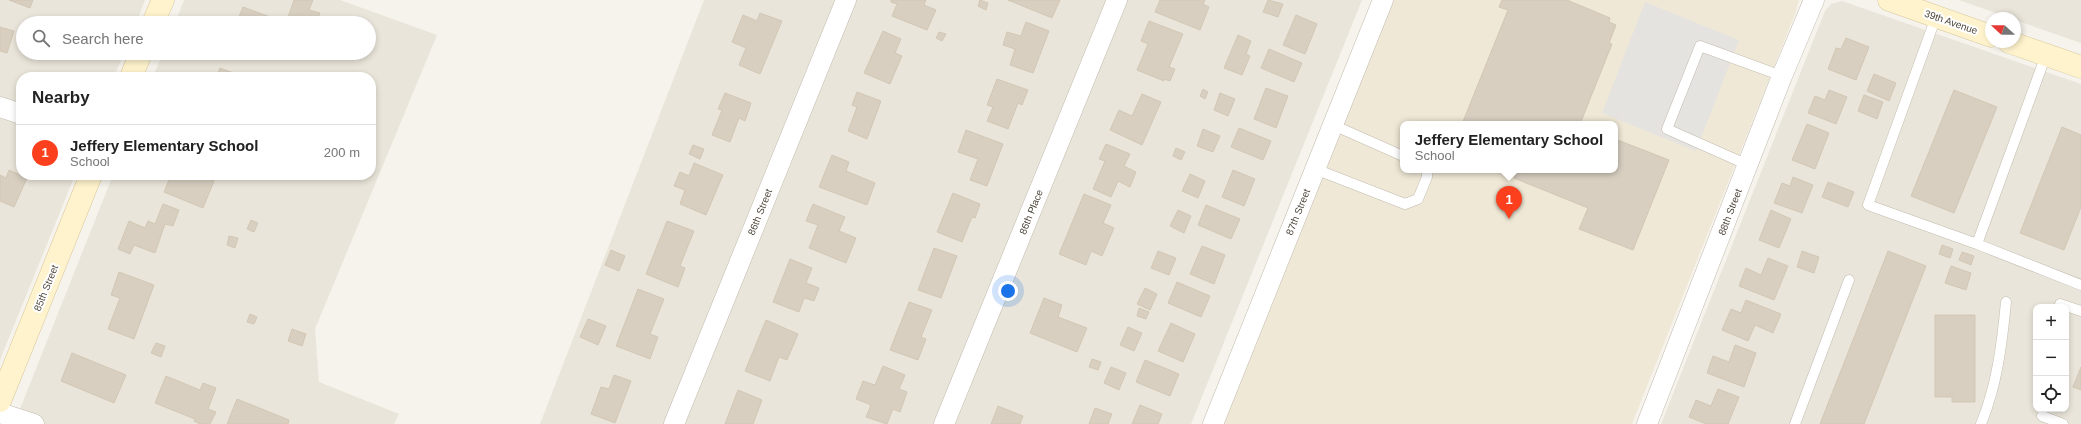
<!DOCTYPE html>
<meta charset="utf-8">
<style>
:root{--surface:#fff;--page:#f6f6f6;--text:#222;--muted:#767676;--line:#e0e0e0;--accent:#fc3f1d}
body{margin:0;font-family:Helvetica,sans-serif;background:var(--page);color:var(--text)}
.controls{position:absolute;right:12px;bottom:12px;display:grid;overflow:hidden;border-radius:8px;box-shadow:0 2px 6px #0003}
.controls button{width:36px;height:36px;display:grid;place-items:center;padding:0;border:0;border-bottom:1px solid var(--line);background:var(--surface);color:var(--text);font:20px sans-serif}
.compass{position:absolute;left:1985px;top:12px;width:36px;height:36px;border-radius:50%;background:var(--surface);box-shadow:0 2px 6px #0003;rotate:291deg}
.you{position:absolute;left:1008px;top:291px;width:14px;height:14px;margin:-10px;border:3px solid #fff;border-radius:50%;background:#1a73e8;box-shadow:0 0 0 6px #1a73e833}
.badge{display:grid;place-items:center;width:26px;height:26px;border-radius:50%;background:var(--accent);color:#fff;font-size:13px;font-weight:700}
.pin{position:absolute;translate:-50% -33px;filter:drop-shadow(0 1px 2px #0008)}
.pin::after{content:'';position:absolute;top:21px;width:14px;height:12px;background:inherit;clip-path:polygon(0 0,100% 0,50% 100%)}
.popup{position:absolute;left:1400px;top:121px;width:218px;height:52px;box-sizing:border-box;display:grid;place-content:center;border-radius:8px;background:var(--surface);filter:drop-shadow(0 1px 3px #0005);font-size:13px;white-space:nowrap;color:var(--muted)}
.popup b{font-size:15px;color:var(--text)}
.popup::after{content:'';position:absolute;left:50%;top:100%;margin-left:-8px;border:8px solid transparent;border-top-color:var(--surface)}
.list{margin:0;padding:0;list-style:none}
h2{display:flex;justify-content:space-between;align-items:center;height:52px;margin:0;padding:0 16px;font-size:17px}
h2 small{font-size:13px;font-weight:400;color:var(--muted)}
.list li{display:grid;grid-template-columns:26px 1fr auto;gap:12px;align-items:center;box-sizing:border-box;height:56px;padding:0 16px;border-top:1px solid var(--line)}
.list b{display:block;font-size:15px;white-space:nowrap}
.list p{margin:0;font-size:13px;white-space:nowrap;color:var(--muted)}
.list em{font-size:13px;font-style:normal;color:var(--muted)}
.icon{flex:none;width:22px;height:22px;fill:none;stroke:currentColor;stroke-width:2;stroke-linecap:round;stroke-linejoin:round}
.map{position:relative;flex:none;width:2081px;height:424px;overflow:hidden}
.search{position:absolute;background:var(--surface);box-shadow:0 2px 6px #0003;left:16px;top:16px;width:360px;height:44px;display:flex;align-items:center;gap:10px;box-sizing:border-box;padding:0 14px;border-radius:22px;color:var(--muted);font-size:15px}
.panel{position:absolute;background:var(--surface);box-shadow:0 2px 6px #0003;left:16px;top:72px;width:360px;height:108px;border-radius:16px}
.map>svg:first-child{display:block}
.residential{fill:#eae5da;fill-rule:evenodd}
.education{fill:#efe8d6;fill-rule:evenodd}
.parking{fill:#e5e3e0}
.building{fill:#d8cfc1;stroke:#d3c7b4}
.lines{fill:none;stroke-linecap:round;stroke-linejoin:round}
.lane-casing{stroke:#c2bbae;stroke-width:11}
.street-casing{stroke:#c2bbae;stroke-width:21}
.secondary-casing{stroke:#d6c79b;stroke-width:23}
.lane{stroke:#fff;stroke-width:10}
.street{stroke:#fff;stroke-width:20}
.secondary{stroke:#fff3cd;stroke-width:22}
.labels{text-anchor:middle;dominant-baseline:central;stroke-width:4;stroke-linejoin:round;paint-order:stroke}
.street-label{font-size:10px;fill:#4b4439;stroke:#fff}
</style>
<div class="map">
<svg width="2081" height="424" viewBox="0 0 2081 424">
<rect width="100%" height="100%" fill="#f6f3ec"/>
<!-- residential -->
<path class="residential" d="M0 0H145L136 23H23V53H124L114 77H21V175H75L0 360Z
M184 0H340L437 35 315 329 319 382 399 414 394 424H14L113 175H371V77H153L163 53H369V23H175Z
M704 0H1362L1191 424H540Z
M1959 0H2081V43L2015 20V18H2010Z
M1842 1 2081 84V424H1661L1825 11 1831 4ZM2036 307H2066V409H2036Z"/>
<!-- education -->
<path class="education" d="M1392 0H1799L1795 14 1632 424H1221ZM1403 124H1615V170H1403Z"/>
<!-- parking -->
<path class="parking" d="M1645 2 1739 40 1696 151 1602 113Z"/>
<!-- building -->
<path class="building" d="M9 0H33L30 8Z
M294 0H313L309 10 320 13 316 23H286Z
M891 0H926L924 5 936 10 927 30 892 16 897 4 891 2Z
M980 0 988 3 986 10 978 6Z
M1008 0H1060L1052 18Z
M1160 0H1205L1203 4 1209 7 1200 30 1155 12Z
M1268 0 1283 4 1278 17 1263 12Z
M1502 0H1567L1610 18 1609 22 1616 25 1609 43 1612 44 1580 124H1462L1508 10 1499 7Z
M243 7 281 21 280 23H242L244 19 239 17Z
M760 13 782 21 760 74 739 65 746 48 732 42 743 15 757 21Z
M1296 15 1317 24 1305 54 1283 45Z
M1149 21 1183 34 1169 67 1175 69 1170 81 1164 79V81L1137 70 1148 44 1141 41Z
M1026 22 1049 31 1033 73 1010 65 1015 49 1003 45 1007 32 1021 36Z
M0 27 14 31 7 53 0 51Z
M883 31 901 39 895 53 902 56 890 84 864 73Z
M939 32 946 34 942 41 936 38Z
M1238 35 1251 41 1246 54 1250 56 1242 75 1224 68Z
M1846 38 1869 47 1856 80 1828 69 1836 48 1841 49Z
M1269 49 1302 63 1294 82 1261 68Z
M220 68 244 77H216Z
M1874 74 1896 83 1889 101 1867 91Z
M997 79 1028 90 1022 105 1018 103 1008 129 987 121 993 107 987 105Z
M1266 88 1288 96 1276 128 1254 119Z
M1203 89 1208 92 1205 99 1200 96Z
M1829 90 1847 97 1836 124 1808 113 1815 96 1825 100Z
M1954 90 1997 107 1954 213 1911 196Z
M857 92 881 101 867 139 848 131 857 107 852 105Z
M725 93 751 103 745 121 739 118 730 142 712 135 722 110 718 109Z
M1220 93 1235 99 1228 116 1214 110Z
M1142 94 1161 102 1142 145 1110 130 1119 110 1132 116Z
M1864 95 1883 102 1877 119 1858 111Z
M1807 124 1829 133 1815 169 1792 160Z
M2062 127 2081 135V207L2064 250 2020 233Z
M1239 128 1271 141 1263 160 1231 147Z
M1203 129 1220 136 1213 152 1197 146Z
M966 130 1003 144 987 186 970 180 978 159 958 152Z
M1615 131 1618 133 1615 139 1669 160 1633 250 1579 229 1588 208 1514 178 1515 175 1503 170H1615Z
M1106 144 1130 154 1124 166 1136 172 1130 187 1118 181 1111 197 1093 189 1105 161 1099 159Z
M693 145 704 149 700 159 689 154Z
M1176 148 1185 152 1181 160 1173 156Z
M832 155 849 162 846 171 875 183 867 205 819 187Z
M694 163 723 175 706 215 680 204 685 190 674 186 680 172 689 176Z
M9 170 27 178 14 207 0 201V175L6 178Z
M1233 170 1255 179 1244 206 1222 197Z
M1190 174 1205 181 1198 198 1182 191Z
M171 175H204V177L214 181 203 208 164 192Z
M1793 177 1813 185 1802 213 1774 203 1782 183 1790 186Z
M1828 182 1854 192 1848 207 1822 197Z
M953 193 980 204 975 218 972 217 962 242 937 232Z
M1084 194 1111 205 1103 223 1114 228 1102 256 1091 251 1086 265 1059 254Z
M163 204 179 210 173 226 165 224 155 253 134 245 130 254 118 249 129 221 145 228 148 221 155 224Z
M813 204 845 217 839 231 856 238 846 263 809 248 818 225 806 221Z
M1206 205 1240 219 1231 239 1198 225Z
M1178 210 1191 216 1184 233 1170 226Z
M1771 210 1791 219 1779 248 1759 240Z
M251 220 258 223 254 232 247 229Z
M667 221 694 231 680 266 685 268 678 287 646 274Z
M229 236 238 238 235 248 227 245Z
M1942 245 1953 249 1950 258 1939 254Z
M1202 246 1225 255 1214 284 1190 274Z
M934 248 957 256 941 298 918 290Z
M611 250 625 256 619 271 605 265Z
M1158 251 1176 258 1169 275 1151 268Z
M1802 251 1819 257 1814 273 1797 267Z
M1888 251 1926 266 1864 424H1820Z
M1962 252 1974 256 1971 265 1959 260Z
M1768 258 1788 266 1774 300 1739 286 1746 268 1761 275Z
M790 259 812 268 806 283 819 288 814 301 804 298 799 312 773 302Z
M1951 266 1971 273 1966 290 1945 283Z
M119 272 154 285 134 339 108 329 120 298 111 295Z
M1177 282 1210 296 1201 317 1168 303Z
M1145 288 1157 294 1150 310 1137 304Z
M638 289 664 299 650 334 658 337 650 359 616 346Z
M1044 298 1062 305 1058 317 1087 328 1077 352 1030 333Z
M1746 300 1781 314 1773 333 1755 325 1748 341 1722 330 1731 309 1741 313Z
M909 302 932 310 921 337 926 339 918 360 890 350Z
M1139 308 1149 312 1146 319 1137 316Z
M250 314 257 317 254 324 247 322Z
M1935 315H1975V402H1952V397H1935Z
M588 319 606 326 598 345 580 337Z
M766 320 798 334 787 360 779 357 770 381 745 371Z
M1171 323 1195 334 1183 362 1158 351Z
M1128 327 1142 333 1134 351 1120 345Z
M292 329 306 334 302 346 288 341Z
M156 343 165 346 161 357 151 353Z
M1735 345 1756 353 1744 387 1707 373 1713 356 1729 362Z
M72 353 126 375 114 403 61 381Z
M1092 359 1101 362 1098 370 1089 367Z
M1145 360 1179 374 1170 396 1136 382Z
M883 366 905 375 899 389 907 392 900 412 893 409 887 424 866 417 871 405 856 399 863 381 875 385Z
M1111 367 1126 373 1119 390 1104 383Z
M2081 367V390L2073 387Z
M614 375 631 381 615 423 591 414 601 387 609 389Z
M166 376 200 390 203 383 216 388 208 409 216 412 210 424H200L194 421 195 419 155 403Z
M1718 389 1739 397 1728 424H1706L1689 417 1696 400 1711 406Z
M738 390 762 400 753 424H725Z
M237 399 289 420 288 424H227Z
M1140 405 1162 414 1158 424H1132Z
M998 406 1023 416 1020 424H991Z
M1095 408 1112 414 1108 424H1089Z"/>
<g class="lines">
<defs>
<path id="lane" d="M1936 17 1868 205 1977 244
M2046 55 1977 244 2081 285
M1333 125 1403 156
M1748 165 1667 129 1700 46 1782 76
M1315 169 1405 204 1418 199 1427 177V170
M2060 304 2081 311
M2042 416 2063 424
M1795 424 1849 280
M1981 424C1997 385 2002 344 2006 302"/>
<path id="street" d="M0 107 21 114
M0 413 34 424
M674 424 846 0
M944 424 1117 0
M1213 424 1383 0
M1647 424 1782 76 1814 0"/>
<path id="secondary" d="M1889 0 1991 36
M153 23 163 0
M2009 42 2081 67
M131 77 141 53
M0 401 91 175"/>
</defs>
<!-- lane casing -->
<use href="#lane" class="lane-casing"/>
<!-- street casing -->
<use href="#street" class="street-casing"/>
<!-- secondary casing -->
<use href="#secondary" class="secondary-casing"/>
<!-- lane -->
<use href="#lane" class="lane"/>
<!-- street -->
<use href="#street" class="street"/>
<!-- secondary -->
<use href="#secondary" class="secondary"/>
</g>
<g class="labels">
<!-- street labels -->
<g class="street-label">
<text transform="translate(1951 22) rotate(19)">39th Avenue</text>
<text transform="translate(760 212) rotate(-68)">86th Street</text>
<text transform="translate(1031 212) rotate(-68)">86th Place</text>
<text transform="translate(1298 212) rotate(-68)">87th Street</text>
<text transform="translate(1730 212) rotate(-69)">88th Street</text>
<text transform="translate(46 288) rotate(-68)">85th Street</text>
</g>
</g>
</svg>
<div class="controls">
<button>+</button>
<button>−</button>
<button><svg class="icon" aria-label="locate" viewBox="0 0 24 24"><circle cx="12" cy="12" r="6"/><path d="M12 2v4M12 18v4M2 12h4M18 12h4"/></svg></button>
</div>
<svg class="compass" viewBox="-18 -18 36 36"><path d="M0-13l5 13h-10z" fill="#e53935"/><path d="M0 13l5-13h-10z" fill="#767676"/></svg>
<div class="you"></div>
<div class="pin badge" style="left:1509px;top:219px">1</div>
<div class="popup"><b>Jeffery Elementary School</b>School</div>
<div class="search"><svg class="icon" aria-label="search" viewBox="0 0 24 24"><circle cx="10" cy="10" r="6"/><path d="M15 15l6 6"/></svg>Search here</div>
<section class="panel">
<h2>Nearby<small></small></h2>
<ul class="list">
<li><span class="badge">1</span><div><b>Jeffery Elementary School</b><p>School</p></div><em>200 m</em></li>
</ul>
</section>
</div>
